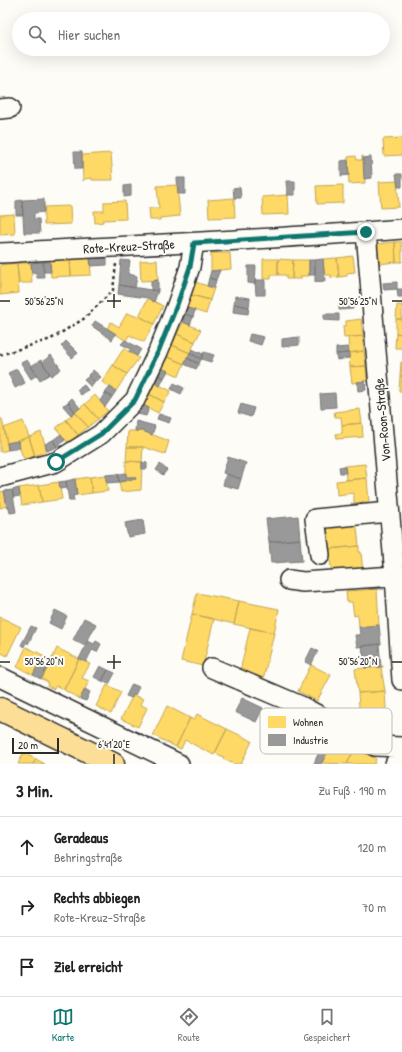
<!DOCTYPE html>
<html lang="de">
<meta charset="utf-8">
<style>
:root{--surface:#fff;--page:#f6f6f6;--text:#222;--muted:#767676;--line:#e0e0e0;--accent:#0f766e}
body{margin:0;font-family:"Patrick Hand",sans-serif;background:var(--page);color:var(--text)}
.scale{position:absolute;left:12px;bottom:10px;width:47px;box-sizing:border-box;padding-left:4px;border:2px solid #2b2b2b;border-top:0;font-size:11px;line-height:14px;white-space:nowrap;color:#2b2b2b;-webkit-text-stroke:3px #fdfcf7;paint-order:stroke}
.stop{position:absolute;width:12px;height:12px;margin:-9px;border:3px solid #0f766e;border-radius:50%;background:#fff}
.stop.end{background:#0f766e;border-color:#fff;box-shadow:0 1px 4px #0008}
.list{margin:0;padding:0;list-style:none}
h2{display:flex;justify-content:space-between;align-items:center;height:52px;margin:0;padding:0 16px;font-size:17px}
h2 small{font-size:13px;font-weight:400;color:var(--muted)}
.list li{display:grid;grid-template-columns:26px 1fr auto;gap:12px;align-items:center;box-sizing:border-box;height:60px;padding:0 16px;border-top:1px solid var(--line)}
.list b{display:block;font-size:15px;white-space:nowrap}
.list p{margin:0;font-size:13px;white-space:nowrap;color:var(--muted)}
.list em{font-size:13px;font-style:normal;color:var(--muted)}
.icon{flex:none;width:22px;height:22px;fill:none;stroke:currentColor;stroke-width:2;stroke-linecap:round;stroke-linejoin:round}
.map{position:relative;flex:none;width:402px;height:764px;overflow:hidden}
.search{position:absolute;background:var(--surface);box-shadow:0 4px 16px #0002;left:12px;right:12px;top:12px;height:44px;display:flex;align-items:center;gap:10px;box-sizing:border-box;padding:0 14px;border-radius:22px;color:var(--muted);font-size:15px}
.sheet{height:232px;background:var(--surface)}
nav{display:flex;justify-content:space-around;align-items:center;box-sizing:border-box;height:56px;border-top:1px solid var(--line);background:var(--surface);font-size:11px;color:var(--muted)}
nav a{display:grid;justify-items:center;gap:2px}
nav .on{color:var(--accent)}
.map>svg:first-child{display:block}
.homes{fill:#ffd966;stroke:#bfa554}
.industry{fill:#999;stroke:#787878}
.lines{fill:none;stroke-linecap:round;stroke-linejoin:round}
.minor-casing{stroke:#2b2b2b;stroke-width:22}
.major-casing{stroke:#2b2b2b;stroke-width:25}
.path{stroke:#2b2b2b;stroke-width:2.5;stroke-dasharray:3 3;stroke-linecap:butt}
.minor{stroke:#fdfcf7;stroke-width:19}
.major{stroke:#fcde96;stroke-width:22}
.route{stroke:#0f766e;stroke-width:5}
.ticks{fill:none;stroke:#2b2b2b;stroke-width:1.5}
.labels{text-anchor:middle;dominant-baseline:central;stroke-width:4;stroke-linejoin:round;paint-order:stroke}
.street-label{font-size:13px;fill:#2b2b2b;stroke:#fdfcf7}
.key{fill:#fdfcf7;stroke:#bebdba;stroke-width:1}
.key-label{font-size:11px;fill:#2b2b2b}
.ticks-label{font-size:10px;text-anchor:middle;fill:#2b2b2b;stroke:#fdfcf7;stroke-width:4;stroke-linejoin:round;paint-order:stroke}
</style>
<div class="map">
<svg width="402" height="764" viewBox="0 0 402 764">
<rect width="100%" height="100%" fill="#fdfcf7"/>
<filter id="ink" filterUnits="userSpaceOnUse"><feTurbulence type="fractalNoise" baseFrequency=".025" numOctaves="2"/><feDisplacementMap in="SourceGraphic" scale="8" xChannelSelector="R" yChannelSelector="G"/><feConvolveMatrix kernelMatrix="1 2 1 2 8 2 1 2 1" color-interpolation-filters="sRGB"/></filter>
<g filter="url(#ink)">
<!-- homes -->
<path class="homes" d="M402 138V155L384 156 383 139Z
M111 153 113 180H92V178L84 179 83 181 82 155Z
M356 156 357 160H362V156H363L365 183 349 184 348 157Z
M397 181 399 207 381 208 379 182Z
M177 185 180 216 160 218V220H150L149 208H159L157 186Z
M343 185V203L317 204 316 186Z
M288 195 289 214 263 215 262 197Z
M234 198 235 217 209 218 208 200Z
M125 201 126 219 103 220V222L95 223 94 211H104V202Z
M70 206 71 224 44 225V207Z
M14 214 15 234 0 235V215Z
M395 242 396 262 378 264 377 244Z
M395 242H402V262H396Z
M211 253H230L231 269 211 271Z
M353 256 355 272 347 273V276L339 277 337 258Z
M90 258 91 275 71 276 70 259Z
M337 258 339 277 331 278V275H324L323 259Z
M70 259 71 276 51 277 50 260Z
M263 259H278V275H271V279H263Z
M278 259 293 260 292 279H286V275H278Z
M157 260 158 280 141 281 140 261Z
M293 260H309V276H301V279H292Z
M17 263 19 293 0 295V265Z
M17 263H31L32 283H19Z
M195 282 214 288 210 300 191 295Z
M191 295 210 300 206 314 187 308Z
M148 298 163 306 154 324 139 316Z
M397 305H402V319H396Z
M127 313 138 317 139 316 154 324 144 342 129 335 126 341 107 328 111 322 119 327Z
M361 319 363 336 344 338 343 326 346 325V321Z
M396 319H402V334L396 333Z
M183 322 201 330 195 342 177 334Z
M396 333 402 334V348H395Z
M177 334 195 342 190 353 172 345Z
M363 336 364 351 349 353 348 337Z
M172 345 190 353 184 364 166 356Z
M124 348 139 358 127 374 113 365Z
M364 351 366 366 350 367 349 353Z
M166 356 184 364 179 376 161 368Z
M401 362H402V376H400Z
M113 365 127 374 116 391 102 382Z
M366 366 367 381 352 383 350 367Z
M400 376H402V391H399Z
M153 382 171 391 164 402 147 393Z
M147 393 164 402 158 413 141 404Z
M95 395 108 411 98 419 85 404Z
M85 404 98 419 88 427 75 412Z
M360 409 362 423 342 425 341 417H335L334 412Z
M75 412 88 427 78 435 66 420Z
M0 419H2L4 428 8 450 0 452Z
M66 420 78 435 68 443 56 428Z
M23 421 29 437 18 441 7 443 4 428Z
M362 423 363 437 337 439 336 434 342 433V425Z
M128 431H143L169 441 165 454 143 447H127Z
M41 432 47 451 35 456 29 437Z
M29 437 35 456 26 459 23 457 17 441Z
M127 447H143L142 462 126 461Z
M126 461 142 462 141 490 121 492 119 482 136 479 135 477H126Z
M365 464 367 478 346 480 345 466Z
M105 475 108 491 92 493 90 477Z
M90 477 92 493 77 495 75 479Z
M367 478 369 502 354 503V493L337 495 336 481Z
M59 482 62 499 42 502 39 485Z
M39 485 42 502 22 505 19 488Z
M4 491 7 506 0 508V492Z
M356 518 359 546 329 549 327 521Z
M359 546V552H361L363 573 332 577 329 549Z
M377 589 379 625 359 627 358 615 354 616 352 602H347L346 591Z
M197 593 239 601 234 624 192 614Z
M239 601 279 609 274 633 234 624Z
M192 614 214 619 203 666 181 661Z
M0 617 21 627 7 656 0 652Z
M250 628 274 633 263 680 239 675Z
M26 647 43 655 42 658 43 660 41 664 39 663 33 675 17 667Z
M57 648 79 659 64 689 56 686 54 689 47 686 48 682 42 679Z
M79 659 90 664 82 678 89 681 80 699 64 690Z
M311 665 331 675 317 701 298 691Z
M383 666V667L381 668 385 691 358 693 355 669Z
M107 685 121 692 111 714 96 706Z
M385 691 386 708 385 709 386 718H388L360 721 358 693Z
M133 695 143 699 140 704 147 708 138 727 121 719Z
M167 706 190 718 176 747 153 735Z
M197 714 227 729 214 755 185 740 181 749 176 747 190 718 194 720Z
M227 729 252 741 241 764H234L223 759 224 757 215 753Z
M335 739 355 748 347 764 322 763Z
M355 748 376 759 374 764H347Z
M23 753 36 759 33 764H18Z
M36 759 45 764H33Z"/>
<!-- industry -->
<path class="industry" d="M74 152H82V169H75Z
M371 157 372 178 364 179 363 158Z
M348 160 349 175 341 176V161Z
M396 174H402V187H398Z
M177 178H185V194H178Z
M286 181H295V195H287Z
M131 185V196L124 197V186Z
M240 187 241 198H234L233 188Z
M44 199V212L34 213V219H39L40 233H24L22 200Z
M22 200 23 215H16V201Z
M90 258H107V265L91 266Z
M323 259 325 281 315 282V260Z
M121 260 130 261 128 274 137 276 135 288 119 285Z
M309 260H315V275H309Z
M43 262H50L51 272H44Z
M43 262 44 278H37V273H32L31 263Z
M248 266H256L255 284 248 283Z
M220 270 216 280 209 278 211 271Z
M209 278 216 280 214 288 207 286Z
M158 280V291L151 290V281Z
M255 280H265V295H256Z
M397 282V289L384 290 383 283Z
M119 285 151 290 158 291 154 302 148 298 118 294Z
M397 289H402V297H398Z
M235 296 250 298 249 307 234 304Z
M352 301 353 309 339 310V302Z
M234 304 249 307 248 314 233 312Z
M187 308 195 310 193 317 185 314Z
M185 314 193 317 190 325 183 322Z
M324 314H339V321L324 320Z
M95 321 116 334 112 340 92 326Z
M250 334 264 337 261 345 248 341Z
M299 337V345L282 347V339Z
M125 340 141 349 137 356 129 351 131 349 121 344Z
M66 341 78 353 72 358 61 346Z
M348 347 349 353 336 354V348Z
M192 349 203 354 201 359 190 353Z
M204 352 214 355 211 362 201 359Z
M190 353 201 359 199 364 187 358Z
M349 353V358L337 360 336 354Z
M51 355 61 369 51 376 42 362Z
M187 358 199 364 196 369 184 364Z
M27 360 37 375 31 379 21 363Z
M41 360 50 374 40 380 31 366Z
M161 368 168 371 164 378 157 374Z
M17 369 25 383 15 388 8 373Z
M93 370 101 377 95 382 88 375Z
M157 374 164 378 160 386 153 382Z
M89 376 95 382 91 387 84 380Z
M365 381 366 390 358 391 357 382Z
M174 383 184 388 181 394 171 389Z
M84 385 88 390 81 395 77 390Z
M110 387 116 391 112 397 105 393Z
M105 393 112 397 105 407 100 401Z
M335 393 336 407 321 408 320 394Z
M72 398 80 408 75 412 68 402Z
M68 402 75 412 71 415 63 406 64 404V405Z
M141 404 149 408 146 416 138 414 140 409H138Z
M241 404 254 408 251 417 238 413Z
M159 414 171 418 169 423 157 419Z
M136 421 155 426 152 435 143 431H135Z
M61 434 65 440 57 447 53 440Z
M53 440 57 447 47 451 45 444Z
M18 441 20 448 8 450 7 443Z
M228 457 246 463 241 479 223 473Z
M142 462 147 463V469H142Z
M160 464 167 470 163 475 156 470Z
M345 466 346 473H340L339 467Z
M126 473V477H135L136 479 119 482 118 474Z
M118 474 119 482 107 483 105 475Z
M226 474 241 479 238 489 223 485Z
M75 479 77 495 73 496 74 501H69L66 481Z
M66 481 67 488 60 489 59 482Z
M19 488 20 496 14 497 12 490Z
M12 490 16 512 10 513 9 507 7 508 4 491Z
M362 503 363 510 351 512V504Z
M298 516 300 539 269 542 266 519Z
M143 520 145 534 128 537 125 523Z
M300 539 302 561 271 563 269 542Z
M383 579 384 589H369L368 581Z
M55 610 67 616 61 629 49 623Z
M84 618 96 624 85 646 73 640Z
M379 625 381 644 357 647 355 635H360L359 627Z
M31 626 36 628 28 644 26 642 24 647 21 645Z
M88 641 94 644 96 641 101 644 97 652 92 650 86 662 79 659Z
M379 644 381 667 365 668 362 646Z
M312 648 318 651 311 665 305 662Z
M39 663 47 668 41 679 33 675Z
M100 666 108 670 102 681 94 677Z
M108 670 115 673 109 684 102 681Z
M132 684 139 687 135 695H133L132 698 126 696Z
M85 689 90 692 86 701 80 699Z
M242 698 263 708 256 722 235 712Z
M320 750 326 754 321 764H316L314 763Z"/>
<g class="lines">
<defs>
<path id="minor" d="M0 109 10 108
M366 232 395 576 402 680
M0 253C134 245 268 240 402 229
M0 477 56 462 101 434 135 400 158 352 177 305 190 267 194 243
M320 555 315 519 389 512
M289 580 303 582 395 576
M212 668 301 706 375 746 402 747
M0 677 179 764
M395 764 402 751"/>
<path id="major" d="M0 709 113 764"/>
</defs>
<!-- minor casing -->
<use href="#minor" class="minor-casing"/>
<!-- major casing -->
<use href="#major" class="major-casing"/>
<!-- path -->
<path class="path" d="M0 355 51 339 85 318 113 290 116 264"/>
<!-- minor -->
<use href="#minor" class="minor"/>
<!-- major -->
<use href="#major" class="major"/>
</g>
</g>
<g class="lines" filter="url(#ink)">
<!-- route -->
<path class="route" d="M56 462 101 434 135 400 158 352 177 305 190 267 194 243 366 232"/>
</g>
<!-- ticks -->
<path class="ticks" d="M114 294V308M0 301H10M107 301H121M392 301H402M114 655V669M0 662H10M107 662H121M392 662H402M114 754V764"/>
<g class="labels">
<!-- street labels -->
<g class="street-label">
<text transform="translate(129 246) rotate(-3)">Rote-Kreuz-Straße</text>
<text transform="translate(382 420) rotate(-95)">Von-Roon-Straße</text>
</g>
</g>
<!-- legend -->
<rect x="260" y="708" width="132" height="46" rx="6" class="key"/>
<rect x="268" y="716" width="18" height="12" fill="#ffd966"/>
<rect x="268" y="734" width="18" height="12" fill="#999"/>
<g class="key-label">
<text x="293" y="726">Wohnen</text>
<text x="293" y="744">Industrie</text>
</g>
<g class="ticks-label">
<text x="44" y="305">50°56'25"N</text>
<text x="358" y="305">50°56'25"N</text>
<text x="44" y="665">50°56'20"N</text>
<text x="358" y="665">50°56'20"N</text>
<text x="114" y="748">6°41'20"E</text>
</g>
</svg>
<div class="scale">20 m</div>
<div class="stop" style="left:56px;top:462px"></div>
<div class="stop end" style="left:366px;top:232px"></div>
<div class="search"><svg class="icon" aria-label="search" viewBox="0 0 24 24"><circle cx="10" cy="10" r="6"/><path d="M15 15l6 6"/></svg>Hier suchen</div>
</div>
<section class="sheet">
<h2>3 Min.<small>Zu Fuß · 190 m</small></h2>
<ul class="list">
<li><svg class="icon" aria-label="ahead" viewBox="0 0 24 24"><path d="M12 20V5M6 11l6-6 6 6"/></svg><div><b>Geradeaus</b><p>Behringstraße</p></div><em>120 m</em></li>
<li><svg class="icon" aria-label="right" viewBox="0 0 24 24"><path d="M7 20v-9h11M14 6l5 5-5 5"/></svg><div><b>Rechts abbiegen</b><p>Rote-Kreuz-Straße</p></div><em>70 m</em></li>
<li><svg class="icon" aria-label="arrive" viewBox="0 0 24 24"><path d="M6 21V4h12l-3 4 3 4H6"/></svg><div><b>Ziel erreicht</b></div></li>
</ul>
</section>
<nav>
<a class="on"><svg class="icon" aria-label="map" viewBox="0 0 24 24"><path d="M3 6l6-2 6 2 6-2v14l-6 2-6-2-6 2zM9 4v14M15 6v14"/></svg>Karte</a>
<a><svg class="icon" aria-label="directions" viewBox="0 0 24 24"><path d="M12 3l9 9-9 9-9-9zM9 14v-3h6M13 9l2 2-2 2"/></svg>Route</a>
<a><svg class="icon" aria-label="saved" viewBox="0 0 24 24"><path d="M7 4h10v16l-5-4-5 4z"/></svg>Gespeichert</a>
</nav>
